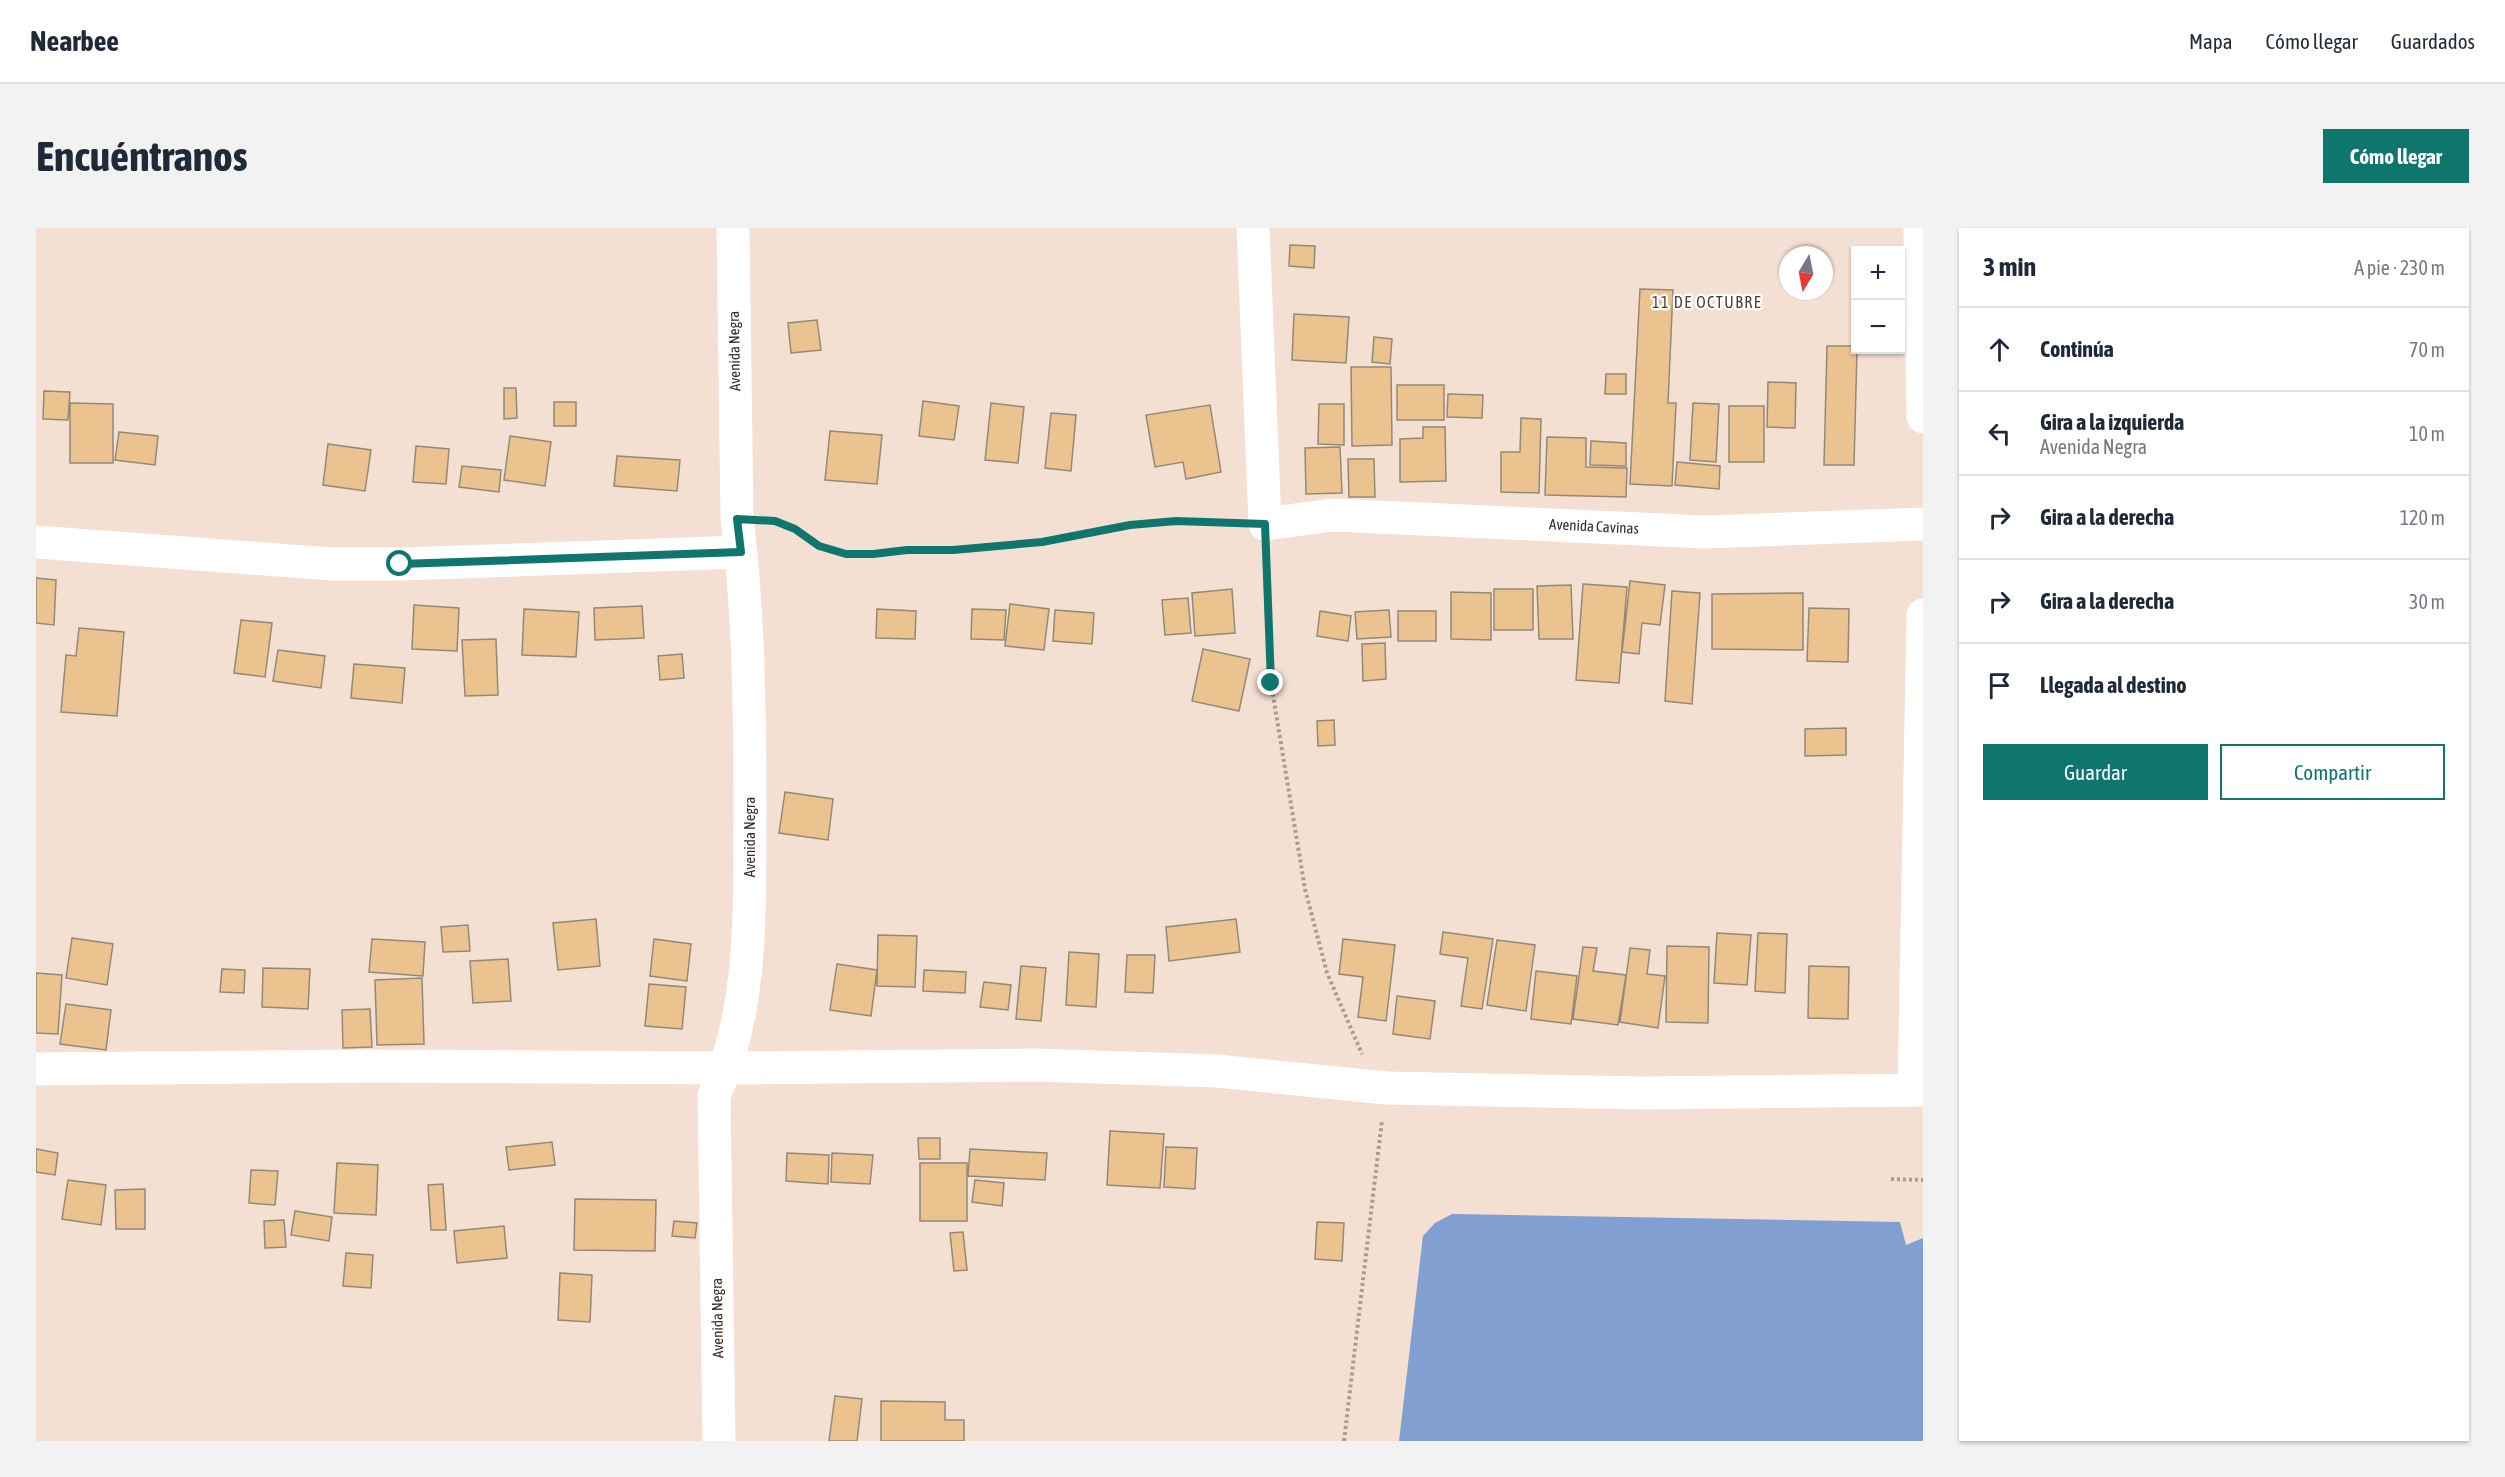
<!DOCTYPE html>
<html lang="es">
<meta charset="utf-8">
<style>
:root{--surface:#fff;--page:#f2f2f3;--text:#1f2937;--muted:#747a83;--line:#e0e1e3;--accent:#0f766e}
body{margin:0;font-family:"Asap Condensed",sans-serif;background:var(--page);color:var(--text)}
.controls{position:absolute;right:18px;top:18px;display:grid;overflow:hidden;border-radius:0px;box-shadow:0 2px 4px #0004}
.controls button{width:54px;height:54px;display:grid;place-items:center;padding:0;border:0;border-bottom:2px solid var(--line);background:var(--surface);color:var(--text);font:30px sans-serif}
.compass{position:absolute;left:1743px;top:18px;width:54px;height:54px;border-radius:50%;background:var(--surface);box-shadow:0 2px 4px #0004;rotate:190deg}
.stop{position:absolute;width:18px;height:18px;margin:-14px;border:4px solid #0f766e;border-radius:50%;background:#fff}
.stop.end{background:#0f766e;border-color:#fff;box-shadow:0 2px 6px #0008}
.list{margin:0;padding:0;list-style:none}
h2{display:flex;justify-content:space-between;align-items:center;height:78px;margin:0;padding:0 24px;font-size:26px}
h2 small{font-size:20px;font-weight:400;color:var(--muted)}
.list li{display:grid;grid-template-columns:39px 1fr auto;gap:18px;align-items:center;box-sizing:border-box;height:84px;padding:0 24px;border-top:2px solid var(--line)}
.list b{display:block;font-size:22px;white-space:nowrap}
.list p{margin:0;font-size:20px;white-space:nowrap;color:var(--muted)}
.list em{font-size:20px;font-style:normal;color:var(--muted)}
.actions{display:flex;gap:12px;padding:18px 24px}
.actions a{flex:1;padding:14px 0;border:2px solid var(--accent);border-radius:0px;text-align:center;font-size:21px;color:var(--accent)}
.actions .main{background:var(--accent);color:#fff}
.icon{flex:none;width:33px;height:33px;fill:none;stroke:currentColor;stroke-width:2;stroke-linecap:round;stroke-linejoin:round}
.map{position:relative;flex:none;width:1887px;height:1213px;overflow:hidden;border-radius:0px}
header{display:flex;align-items:center;gap:36px;box-sizing:border-box;height:84px;padding:0 30px;background:var(--surface);border-bottom:2px solid var(--line)}
header strong{font-size:28px}
nav{display:flex;gap:33px;margin-inline-start:auto;font-size:21px}
.intro{display:flex;align-items:center;justify-content:space-between;box-sizing:border-box;height:144px;padding:0 36px}
h1{margin:0;font-size:42px}
.button{padding:15px 27px;border-radius:0px;background:var(--accent);color:#fff;font-size:21px;font-weight:700}
main{display:flex;gap:36px;padding:0 36px}
aside{flex:1;background:var(--surface);border-radius:0px;box-shadow:0 2px 4px #0004}
.map>svg:first-child{display:block}
.water{fill:#819fd1}
.building{fill:#ebc38f;stroke:#958878;stroke-width:1.5}
.lines{fill:none;stroke-linecap:round;stroke-linejoin:round}
.path{stroke:#ab9b92;stroke-width:4;stroke-dasharray:3 3;stroke-linecap:butt}
.minor{stroke:#fff;stroke-width:33}
.route{stroke:#0f766e;stroke-width:8}
.labels{text-anchor:middle;dominant-baseline:central;stroke-width:4.5;stroke-linejoin:round;paint-order:stroke}
.street-label{font-size:15px;fill:#342c28;stroke:#fff}
.neighbourhood-label{font-size:16px;letter-spacing:1.5px;fill:#4d3c32;stroke:#fff}
</style>
<header>
<strong>Nearbee</strong>
<nav><a>Mapa</a><a>Cómo llegar</a><a>Guardados</a></nav>
</header>
<div class="intro"><h1>Encuéntranos</h1><a class="button">Cómo llegar</a></div>
<main>
<div class="map">
<svg width="1887" height="1213" viewBox="0 0 1887 1213">
<rect width="100%" height="100%" fill="#f4dfd3"/>
<!-- water -->
<path class="water" d="M1416 986 1864 994 1870 1017 1887 1010V1213H1363L1387 1008 1399 995Z"/>
<!-- building -->
<path class="building" d="M1254 17 1279 18 1278 40 1253 38Z
M1604 61 1637 62 1632 175H1640L1636 258 1594 256Z
M1258 86 1313 89 1310 135 1256 132Z
M781 92 785 122 755 125 752 95Z
M1338 109 1356 111 1354 136 1336 134Z
M1791 118H1820L1821 122 1818 237H1788Z
M1315 139H1355L1356 217 1316 218Z
M1570 146H1590V166H1569Z
M1732 154 1760 155 1759 200 1731 199Z
M1361 157H1408V192H1361Z
M468 160H480L481 190 468 191Z
M8 163 34 164 32 192 7 191Z
M1412 166 1447 167 1446 190 1411 189Z
M887 173 923 178 918 212 883 208Z
M518 174H540V198H518Z
M34 175 77 176V235H34Z
M955 175 988 179 982 235 949 232Z
M1657 175 1683 176 1680 234 1654 232Z
M1283 176H1308V217L1282 216Z
M1174 177 1185 244 1150 251 1147 234 1119 239 1110 187Z
M1693 178H1728V234H1693Z
M1015 185 1040 187 1035 243 1009 240Z
M1485 190 1505 191 1503 265 1465 264V224H1484Z
M1387 199H1409L1410 253 1364 254V211L1387 210Z
M794 203 846 207 841 256 789 252Z
M83 204 122 208 119 237 79 232Z
M474 208 515 214 509 258 468 252Z
M1511 209 1550 210V239L1591 240 1590 269 1509 267Z
M1555 213 1590 215V238L1554 237Z
M292 216 335 222 329 263 287 257Z
M380 218 413 221 410 256 377 254Z
M1304 219 1306 265 1270 266 1269 220Z
M581 228 644 232 641 263 578 258Z
M1312 231H1338L1339 269H1313Z
M1641 234 1684 238 1683 261 1639 257Z
M426 238 465 242 463 264 423 259Z
M0 350 20 352 18 397 0 395Z
M1594 353 1629 357 1624 397 1606 395 1603 426 1586 424Z
M1547 356 1591 359 1583 455 1540 452Z
M1535 357 1537 411H1503L1501 358Z
M1196 361 1199 405 1159 408 1156 365Z
M1458 361H1497V402H1458Z
M1636 363 1664 365 1656 476 1629 473Z
M1415 364 1455 365V412L1415 411Z
M1767 365V422L1676 421V366Z
M1152 370 1155 405 1129 407 1126 372Z
M974 376 1013 381 1008 422 969 418Z
M378 377 423 380 421 423 376 421Z
M606 378 608 410 559 412 558 380Z
M1773 380 1813 381 1812 434 1771 433Z
M488 381 543 384 540 429 486 427Z
M841 381 880 383 879 411 840 410Z
M936 381 970 382 968 412 935 411Z
M1019 382 1058 385 1056 416 1017 413Z
M1353 382 1355 409 1321 411 1319 384Z
M1284 383 1315 388 1312 413 1281 408Z
M1362 383H1400V413H1362Z
M205 392 236 395 229 449 198 445Z
M43 400 88 404 81 488 25 484 30 427 40 428Z
M460 411 462 467 429 468 426 412Z
M1349 415 1350 451 1327 453 1326 416Z
M1167 421 1214 431 1203 483 1156 473Z
M242 422 289 428 285 460 237 453Z
M646 426 648 450 624 452 622 428Z
M318 436 369 440 366 475 315 470Z
M1298 492 1299 517 1282 518 1281 493Z
M1810 500V527L1769 528V501Z
M749 564 797 571 792 612 743 605Z
M560 691 564 738 522 742 517 695Z
M1200 691 1204 724 1133 733 1130 699Z
M432 697 434 723 407 724 405 699Z
M1407 704 1457 711 1446 781 1425 778 1432 730 1404 726Z
M1681 705 1715 707 1711 757 1678 755Z
M1722 705 1751 706 1749 765 1719 763Z
M842 707 881 708 879 759 841 758Z
M36 710 77 716 71 757 30 750Z
M336 711 389 714 387 748 333 744Z
M618 711 655 716 651 753 614 748Z
M1307 711 1359 717 1350 793 1322 789 1327 749 1303 746Z
M1461 712 1499 717 1490 783 1451 777Z
M1631 718 1673 719 1672 795 1630 794Z
M1547 719 1561 720 1557 743 1590 747 1582 797 1537 791Z
M1594 720 1614 722 1611 746 1629 748 1622 800 1584 794Z
M1033 724 1063 726 1060 779 1030 777Z
M1091 727H1119L1117 765 1089 764Z
M472 731 475 773 437 775 434 733Z
M801 736 841 742 835 788 794 782Z
M985 738 1010 740 1005 793 980 791Z
M1773 738 1813 739 1812 791 1772 790Z
M227 740 274 741 272 781 226 779Z
M186 741 209 742 208 765 184 764Z
M888 742 930 744 929 765 887 763Z
M1500 743 1541 748 1535 796 1495 791Z
M0 745 26 747 22 806 0 805Z
M386 750 388 816 341 817 339 752Z
M948 754 975 757 972 782 944 779Z
M613 756 650 759 646 801 609 798Z
M1361 768 1399 773 1394 811 1357 806Z
M30 776 75 782 70 822 24 816Z
M334 781 336 819 307 820 306 782Z
M1074 903 1128 906 1124 960 1071 957Z
M882 910H904V931H883Z
M516 914 519 937 473 942 470 919Z
M1130 919 1161 920 1159 961 1128 959Z
M0 921 22 925 19 947 0 944Z
M934 921 1011 925 1009 952 932 948Z
M751 925 793 927 792 956 750 953Z
M796 925 837 927 834 956 795 954Z
M301 935 342 937 340 987 298 985Z
M884 935H931V993H884Z
M215 942 242 943 239 977 213 975Z
M32 952 70 957 65 997 26 991Z
M939 952 968 955 966 978 936 974Z
M407 956 410 1002H395L392 957Z
M109 961V1001H80L79 962Z
M539 971 620 972 619 1023 538 1022Z
M259 983 296 989 293 1013 255 1007Z
M248 992 250 1019 229 1020 228 993Z
M638 993 661 995 659 1010 636 1008Z
M1281 994 1308 995 1306 1033 1279 1031Z
M468 998 471 1030 421 1035 418 1003Z
M927 1004 931 1042 918 1043 914 1005Z
M310 1025 337 1027 335 1060 307 1058Z
M524 1045 556 1047 554 1094 522 1092Z
M799 1168 826 1171 821 1213H793Z
M845 1173 909 1174V1192H928V1213H845Z"/>
<g class="lines">
<!-- path -->
<path class="path" d="M731 292 739 293 759 301 783 318 810 326H837L871 322 917 323 1006 314 1094 297 1140 293 1199 294
M1230 328 1235 455 1269 661 1291 745 1326 826
M1855 951 1887 952
M1308 1213 1346 892"/>
<!-- minor -->
<path class="minor" d="M1217 0 1229 296 1297 287 1669 304 1887 296
M1884 0 1887 189
M0 314 296 336H365L705 324
M0 841 339 838 690 840 999 837 1181 843 1350 860 1607 865 1887 862
M1878 862 1887 387
M683 1213 678 868C718 779 713 683 714 586 714 491 713 386 701 291L697 0"/>
</g>
<g class="lines">
<!-- route -->
<path class="route" d="M364 336 705 324 701 291 739 293 759 301 783 318 810 326H837L871 322H917L1006 314 1094 297 1140 293 1229 296 1235 455"/>
</g>
<g class="labels">
<!-- street labels -->
<g class="street-label">
<text transform="translate(698 123) rotate(-91)">Avenida Negra</text>
<text transform="translate(1558 298) rotate(3)">Avenida Cavinas</text>
<text transform="translate(713 609) rotate(-90)">Avenida Negra</text>
<text transform="translate(681 1090) rotate(-91)">Avenida Negra</text>
</g>
<!-- neighbourhood labels -->
<g class="neighbourhood-label">
<text x="1671" y="74">11 DE OCTUBRE</text>
</g>
</g>
</svg>
<div class="controls">
<button>+</button>
<button>−</button>
</div>
<svg class="compass" viewBox="-18 -18 36 36"><path d="M0-13l5 13h-10z" fill="#e53935"/><path d="M0 13l5-13h-10z" fill="#747a83"/></svg>
<div class="stop" style="left:364px;top:336px"></div>
<div class="stop end" style="left:1235px;top:455px"></div>
</div>
<aside>
<h2>3 min<small>A pie · 230 m</small></h2>
<ul class="list">
<li><svg class="icon" aria-label="ahead" viewBox="0 0 24 24"><path d="M12 20V5M6 11l6-6 6 6"/></svg><div><b>Continúa</b></div><em>70 m</em></li>
<li><svg class="icon" aria-label="left" viewBox="0 0 24 24"><path d="M17 20v-9H6M10 6l-5 5 5 5"/></svg><div><b>Gira a la izquierda</b><p>Avenida Negra</p></div><em>10 m</em></li>
<li><svg class="icon" aria-label="right" viewBox="0 0 24 24"><path d="M7 20v-9h11M14 6l5 5-5 5"/></svg><div><b>Gira a la derecha</b></div><em>120 m</em></li>
<li><svg class="icon" aria-label="right" viewBox="0 0 24 24"><path d="M7 20v-9h11M14 6l5 5-5 5"/></svg><div><b>Gira a la derecha</b></div><em>30 m</em></li>
<li><svg class="icon" aria-label="arrive" viewBox="0 0 24 24"><path d="M6 21V4h12l-3 4 3 4H6"/></svg><div><b>Llegada al destino</b></div></li>
</ul>
<div class="actions"><a class="main">Guardar</a><a>Compartir</a></div>
</aside>
</main>
